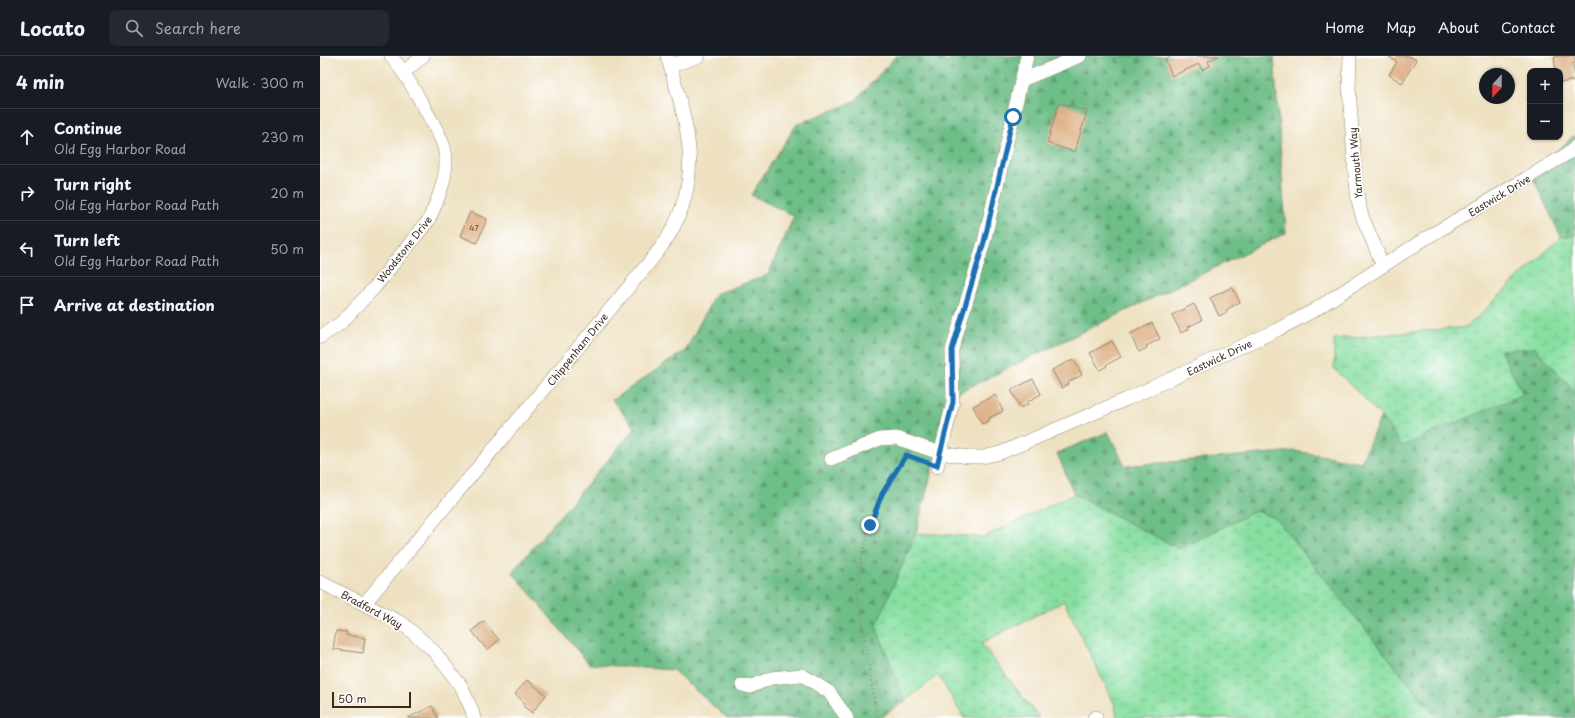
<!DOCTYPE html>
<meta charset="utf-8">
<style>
:root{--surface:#171b24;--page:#242831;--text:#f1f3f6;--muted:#9ea1a6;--line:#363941}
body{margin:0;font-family:"Playpen Sans",sans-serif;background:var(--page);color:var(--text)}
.controls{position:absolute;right:12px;top:12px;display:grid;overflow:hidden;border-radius:8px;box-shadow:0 1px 3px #0004}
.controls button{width:36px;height:36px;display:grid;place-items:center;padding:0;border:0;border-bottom:1px solid var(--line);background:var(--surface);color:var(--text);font:20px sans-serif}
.compass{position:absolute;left:1159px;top:12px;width:36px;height:36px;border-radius:50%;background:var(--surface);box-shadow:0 1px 3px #0004;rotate:202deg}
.scale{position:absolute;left:12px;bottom:10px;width:79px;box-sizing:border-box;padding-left:4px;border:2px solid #3b2a1e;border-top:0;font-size:11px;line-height:14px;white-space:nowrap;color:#3b2a1e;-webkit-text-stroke:3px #fff;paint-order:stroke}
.stop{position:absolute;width:12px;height:12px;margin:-9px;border:3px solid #1f6fb2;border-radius:50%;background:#fff}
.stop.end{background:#1f6fb2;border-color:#fff;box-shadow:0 1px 4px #0008}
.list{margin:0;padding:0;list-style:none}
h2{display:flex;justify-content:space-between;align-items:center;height:52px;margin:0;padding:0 16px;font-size:17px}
h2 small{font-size:13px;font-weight:400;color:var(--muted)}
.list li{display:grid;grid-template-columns:26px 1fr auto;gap:12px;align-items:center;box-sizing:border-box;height:56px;padding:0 16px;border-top:1px solid var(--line)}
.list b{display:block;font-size:15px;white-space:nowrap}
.list p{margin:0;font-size:13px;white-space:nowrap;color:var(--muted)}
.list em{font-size:13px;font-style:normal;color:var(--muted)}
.icon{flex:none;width:22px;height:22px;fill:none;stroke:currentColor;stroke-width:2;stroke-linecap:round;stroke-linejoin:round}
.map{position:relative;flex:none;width:1255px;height:662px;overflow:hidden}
header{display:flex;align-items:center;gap:24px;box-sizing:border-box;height:56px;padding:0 20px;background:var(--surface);border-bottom:1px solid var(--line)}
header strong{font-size:19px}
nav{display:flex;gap:22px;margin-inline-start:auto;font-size:14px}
.search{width:280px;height:36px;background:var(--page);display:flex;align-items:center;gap:10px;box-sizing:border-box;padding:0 14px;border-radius:8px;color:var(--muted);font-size:15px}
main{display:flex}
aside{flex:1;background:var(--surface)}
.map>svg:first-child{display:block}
.forest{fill:url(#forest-firs);stroke:#547453}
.wetland{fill:url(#wetland-marsh);stroke:#628460}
.building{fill:#deb389}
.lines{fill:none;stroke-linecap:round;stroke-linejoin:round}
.minor-casing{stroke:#948670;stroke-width:14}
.path{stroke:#948670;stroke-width:2;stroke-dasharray:1 3;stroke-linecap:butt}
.minor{stroke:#fff;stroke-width:13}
.route{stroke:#1f6fb2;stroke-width:5}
.labels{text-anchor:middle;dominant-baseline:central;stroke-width:3.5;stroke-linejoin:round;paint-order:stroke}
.number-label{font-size:8px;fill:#644c39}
.street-label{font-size:10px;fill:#3b2a1e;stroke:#fff}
</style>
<header>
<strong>Locato</strong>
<div class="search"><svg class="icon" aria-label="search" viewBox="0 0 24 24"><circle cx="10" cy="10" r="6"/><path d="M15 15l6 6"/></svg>Search here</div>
<nav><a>Home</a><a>Map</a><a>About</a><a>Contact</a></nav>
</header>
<main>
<aside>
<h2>4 min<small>Walk · 300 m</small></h2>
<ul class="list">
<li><svg class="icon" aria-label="ahead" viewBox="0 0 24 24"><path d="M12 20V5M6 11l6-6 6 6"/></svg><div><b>Continue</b><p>Old Egg Harbor Road</p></div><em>230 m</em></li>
<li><svg class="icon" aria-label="right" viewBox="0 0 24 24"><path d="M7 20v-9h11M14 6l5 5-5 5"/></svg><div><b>Turn right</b><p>Old Egg Harbor Road Path</p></div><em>20 m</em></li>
<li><svg class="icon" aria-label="left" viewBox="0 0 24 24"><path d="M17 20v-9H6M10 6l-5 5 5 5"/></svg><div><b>Turn left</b><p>Old Egg Harbor Road Path</p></div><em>50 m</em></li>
<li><svg class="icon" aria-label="arrive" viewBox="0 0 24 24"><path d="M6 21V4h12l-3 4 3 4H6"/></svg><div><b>Arrive at destination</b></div></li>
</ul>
</aside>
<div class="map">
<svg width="1255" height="662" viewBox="0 0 1255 662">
<defs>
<pattern id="forest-firs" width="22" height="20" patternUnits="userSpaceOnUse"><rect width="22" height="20" fill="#6ebe88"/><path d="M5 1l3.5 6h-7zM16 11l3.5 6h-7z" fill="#5c9b6f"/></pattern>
<pattern id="wetland-marsh" width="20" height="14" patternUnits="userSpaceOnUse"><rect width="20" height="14" fill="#88dfa2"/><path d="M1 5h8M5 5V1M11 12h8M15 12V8" fill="none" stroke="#76c08b"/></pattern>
</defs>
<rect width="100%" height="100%" fill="#fff"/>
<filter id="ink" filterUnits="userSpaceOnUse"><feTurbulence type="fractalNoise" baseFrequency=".025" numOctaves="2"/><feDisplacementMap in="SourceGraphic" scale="8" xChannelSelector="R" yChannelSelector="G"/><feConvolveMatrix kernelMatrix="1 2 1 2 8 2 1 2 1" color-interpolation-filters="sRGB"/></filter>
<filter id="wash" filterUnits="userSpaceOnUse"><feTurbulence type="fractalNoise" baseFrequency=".012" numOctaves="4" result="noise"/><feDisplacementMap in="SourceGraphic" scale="16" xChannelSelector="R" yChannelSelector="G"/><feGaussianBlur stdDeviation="0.9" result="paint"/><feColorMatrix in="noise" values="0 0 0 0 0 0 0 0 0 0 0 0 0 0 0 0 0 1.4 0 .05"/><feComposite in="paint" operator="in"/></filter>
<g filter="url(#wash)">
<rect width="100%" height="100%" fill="#eee1c1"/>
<!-- forest -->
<path class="forest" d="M576 0H618L627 6 632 0H954L966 177 631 340 596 477 556 570 585 645 560 662H407L353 614 269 608 192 516 315 372 292 344 366 294 395 238 448 219 474 160 431 139 477 68 534 46Z
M1255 79V179L1241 181 1211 118Z
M1215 292 1255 335V662H1117L956 463 936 455 859 493 754 438 737 397 788 376 805 410 975 395 1041 406 1061 360 1082 390 1203 337 1180 294Z"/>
<!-- wetland -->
<path class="wetland" d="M1255 179V335L1215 292 1180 294 1203 338 1082 390 1061 360 1014 312V283L1147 271 1241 181Z
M754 438 859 493 936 455 956 463 1117 662H797L795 649 744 545 661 587 719 662H644L618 619 585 645 556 570 596 477 664 481Z"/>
<g id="blocks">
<!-- building -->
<path class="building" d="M853 0H899L888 5 890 10 882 14 879 8 852 20 845 3Z
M1068 0H1089L1096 4 1082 27 1069 19 1077 6Z
M1240 0H1254L1255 7 1253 8 1255 24 1240 27V15H1236L1234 1Z
M739 47 767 55 755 96 727 87Z
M150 156 167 163 157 187 140 180Z
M912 231 920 246 906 254 907 256 899 260 890 242Z
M874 248 882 264 868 271 869 273 861 277 852 259Z
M832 267 840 283 826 290 827 292 819 296 810 278Z
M792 285 801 301 786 309 787 310 780 314 770 297Z
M754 303 762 319 748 326 749 328 742 332 732 314Z
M713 323 721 338 707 346 708 348 701 352 691 334Z
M675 339 683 355 669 362 670 364 662 368 653 350Z
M164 565 179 584 167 594 152 575Z
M16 575 27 576 26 579 45 582 43 597 13 593Z
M207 624 226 639 212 657 203 650 205 647 195 638Z
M112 650 118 662H88Z"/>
</g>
</g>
<g filter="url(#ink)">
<use href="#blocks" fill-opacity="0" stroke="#948670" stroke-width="1"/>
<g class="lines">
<defs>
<path id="minor" d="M1030 0 1029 32 1035 118 1038 144 1042 160 1063 210
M350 10 379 0
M84 16 103 0
M702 24 760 0
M0 281 21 267 54 232 108 165C118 144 131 114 124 91 119 76 110 63 103 49 93 32 84 15 71 0
M511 403 560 383 576 382 620 397 649 401H663L680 397 807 343 957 274 993 255 1103 184 1252 95 1255 91
M617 411 633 346 632 294 664 186 707 0
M0 526 82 567 113 594 141 630 151 652 154 662
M44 548 328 208C334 200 342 191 348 181 386 117 366 66 347 0
M422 629 430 631 451 622 482 619 509 636 527 662
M774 662 776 661"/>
</defs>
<!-- minor casing -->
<use href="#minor" class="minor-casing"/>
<!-- path -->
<path class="path" d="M557 662 537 535 543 497 550 469 562 438 586 399 607 407"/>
<!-- minor -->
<use href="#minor" class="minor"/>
</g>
</g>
<g class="lines" filter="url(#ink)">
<!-- route -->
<path class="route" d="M550 469 562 438 586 399 617 410 633 346 632 294 664 186 693 61"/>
</g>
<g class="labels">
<!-- number labels -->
<g class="number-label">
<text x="154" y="172">47</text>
</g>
<!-- street labels -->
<g class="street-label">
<text transform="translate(1035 107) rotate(-95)">Yarmouth Way</text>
<text transform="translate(1179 139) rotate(-31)">Eastwick Drive</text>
<text transform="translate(84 193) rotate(-52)">Woodstone Drive</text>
<text transform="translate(257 293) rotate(-51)">Chippenham Drive</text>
<text transform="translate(899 301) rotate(-25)">Eastwick Drive</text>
<text transform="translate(52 553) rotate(28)">Bradford Way</text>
</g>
</g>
</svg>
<div class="controls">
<button>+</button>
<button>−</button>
</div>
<svg class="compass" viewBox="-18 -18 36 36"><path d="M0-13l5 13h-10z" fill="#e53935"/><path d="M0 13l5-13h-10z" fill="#9ea1a6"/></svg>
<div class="scale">50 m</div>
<div class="stop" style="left:693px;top:61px"></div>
<div class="stop end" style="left:550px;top:469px"></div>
</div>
</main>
